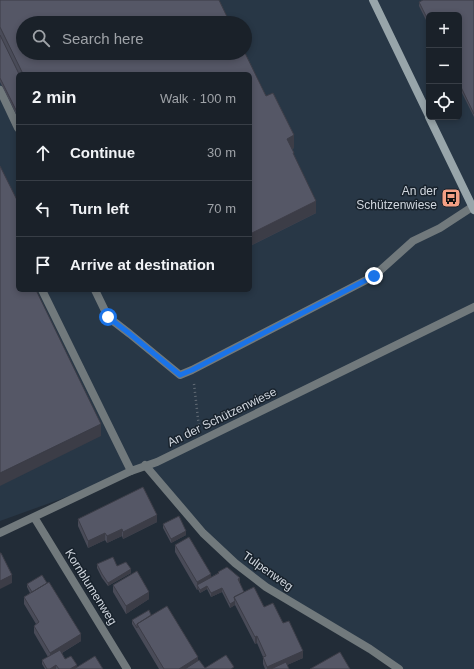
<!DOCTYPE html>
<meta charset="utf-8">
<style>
:root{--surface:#1a2129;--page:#232931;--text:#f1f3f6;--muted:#9fa3a8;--line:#383e46}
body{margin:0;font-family:Helvetica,sans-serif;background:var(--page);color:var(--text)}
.controls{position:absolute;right:12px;top:12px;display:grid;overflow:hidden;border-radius:6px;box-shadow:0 2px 6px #0003}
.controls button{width:36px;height:36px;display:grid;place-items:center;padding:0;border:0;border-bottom:1px solid var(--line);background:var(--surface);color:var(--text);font:20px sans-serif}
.stop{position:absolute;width:12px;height:12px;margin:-9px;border:3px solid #1a73e8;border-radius:50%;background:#fff}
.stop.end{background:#1a73e8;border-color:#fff;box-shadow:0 1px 4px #0008}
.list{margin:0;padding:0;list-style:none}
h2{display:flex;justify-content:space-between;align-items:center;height:52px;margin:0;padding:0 16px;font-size:17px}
h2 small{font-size:13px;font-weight:400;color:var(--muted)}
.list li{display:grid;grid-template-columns:26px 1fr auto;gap:12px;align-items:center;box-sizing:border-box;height:56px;padding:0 16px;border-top:1px solid var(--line)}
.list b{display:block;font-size:15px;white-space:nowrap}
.list em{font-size:13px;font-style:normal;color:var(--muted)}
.icon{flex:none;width:22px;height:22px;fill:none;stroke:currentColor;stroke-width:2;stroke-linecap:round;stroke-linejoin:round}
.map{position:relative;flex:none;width:474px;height:669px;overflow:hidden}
.search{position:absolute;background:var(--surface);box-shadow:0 2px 6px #0003;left:16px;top:16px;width:236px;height:44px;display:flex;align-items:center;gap:10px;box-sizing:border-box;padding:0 14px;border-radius:22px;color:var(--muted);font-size:15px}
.panel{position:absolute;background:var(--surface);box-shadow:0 2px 6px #0003;left:16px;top:72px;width:236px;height:220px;border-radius:6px}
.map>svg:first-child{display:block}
.built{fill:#283746;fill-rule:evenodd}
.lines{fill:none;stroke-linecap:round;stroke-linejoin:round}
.path{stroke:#626b75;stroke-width:2.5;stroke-dasharray:1 3;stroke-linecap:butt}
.service{stroke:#71797c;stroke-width:8}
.minor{stroke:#71797c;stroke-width:8}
.secondary{stroke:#98a5aa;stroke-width:8}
.wall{fill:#494b58}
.shaded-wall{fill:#3c3d47}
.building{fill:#555766;stroke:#3c3d47}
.route{stroke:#1a73e8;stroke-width:5}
.labels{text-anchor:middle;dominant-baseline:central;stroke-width:3;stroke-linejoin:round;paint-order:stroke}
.poi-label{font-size:12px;fill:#d1d7df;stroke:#18222c;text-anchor:end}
.street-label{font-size:12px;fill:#d1d7df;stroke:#18222c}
</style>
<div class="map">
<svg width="474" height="669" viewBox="0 0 474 669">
<rect width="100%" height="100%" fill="#222c37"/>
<!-- built -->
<path class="built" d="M0 0H474V669H400L264 583 238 564 147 468 0 521ZM429 15H459V117H429ZM23 23H245V53H23ZM18 74H250V290H18Z"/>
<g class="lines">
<!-- path -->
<path class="path" d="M194 384 199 427"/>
<!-- service -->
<path class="service" d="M0 90 18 128
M42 290 131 471
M95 290 108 317 130 334 180 375 192 370 374 276 413 241 440 228 472 207"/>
<!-- minor -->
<path class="minor" d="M145 465 203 533 235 563 266 587 370 649 399 669
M34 517 127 669
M0 533 131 471 157 462 474 307"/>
<!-- secondary -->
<path class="secondary" d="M373 0 429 116
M429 117 474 210"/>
</g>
<!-- wall -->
<path class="wall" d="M0 0H219L230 23H23V53H245L266 96 273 93 294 135V148L292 149 294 153V156L316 201V213L250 246V74H18V118L0 82Z
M474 0V117L459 87V15H429V26L419 6V2Z
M78 519 157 522 123 539 122 536 107 543 105 540 88 548 78 526Z
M163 524 186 535 171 543 163 528Z
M175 545 211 577 218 573V572L240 581 239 582 244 592 264 607 283 623 303 658 287 665 289 669H265L263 664V657L257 643 255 644 235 605 230 608 222 592 211 597 207 589 200 593 198 589 197 590 175 552Z
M97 564 117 566 131 573 108 586 102 578 97 568Z
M27 584 81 641 62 653 65 659 77 667 103 669H45L42 664V660L48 657 34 633V626L36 624 24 604V597L30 593 27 587Z
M113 585 149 599 126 614 113 592Z
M151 615 198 660 205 668 234 669H159L132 624V620Z"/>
<!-- shaded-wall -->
<path class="shaded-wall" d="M294 135V148L287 151V139Z
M316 201V213L250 246V234Z
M101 424V436L0 486V473Z
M157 515V522L123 539V532Z
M122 529V536L107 543V536Z
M186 531V535L171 543V539Z
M105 533V540L88 548V541Z
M131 569V573L108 586V583Z
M211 574V581L197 585 198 589 197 590V582Z
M12 575V583L0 589V581Z
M240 578V581L238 583V579Z
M207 586V589L200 593V590Z
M222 588V592L211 597V593Z
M149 592V599L126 614V606Z
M235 601V605L230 608V604Z
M81 634V641L50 660V653Z
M257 636V643L255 644V637Z
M303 651V658L278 669H267V667Z
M198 657V664L191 669H179Z
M56 665V669H50Z
M77 665 76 669H70Z"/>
<!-- building -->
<path class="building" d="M0 0H219L230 23H23V53H245L266 96 273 93 294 135 287 139 294 153H293L316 201 250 234V74H23L0 27Z
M423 0H474V114L459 83V15H429V22L419 2Z
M0 35 19 74H18V114L0 78Z
M0 166 18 202V290H36L101 424 0 473Z
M143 487 157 515 123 532 122 529 107 536 105 533 88 541 78 519Z
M179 516 186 531 171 539 163 524Z
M189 537 211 574 197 582 175 545Z
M0 553H1L12 575 0 581Z
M113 557 117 566 126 562 131 569 108 583 102 574 97 564Z
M227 567 240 578 238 579 244 592 234 597 235 601 230 604 222 588 211 593 207 586 200 590 197 585 219 573 218 572Z
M137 571 149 592 126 606 113 585Z
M42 575 47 583 32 592 27 584Z
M49 582 81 634 50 653 34 626 39 622 24 597Z
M254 587 264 607 273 603 283 623 289 621 303 651 267 667 263 657 266 656 257 636 255 637 234 597Z
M167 606 198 657 179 669H164L137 624Z
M149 610 151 615 137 624V628L132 620Z
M60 650 65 659 71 656 77 665 70 669H59L56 665 50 669H47L42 660Z
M340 652 350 669H310Z
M226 655 234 667 231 669H185L199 660 205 668Z
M95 656 103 669H74Z
M286 662 289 669H271Z"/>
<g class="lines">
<!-- route -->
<path class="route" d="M108 317 130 334 180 375 192 370 374 276"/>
</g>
<!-- icons -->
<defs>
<symbol id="bus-square" viewBox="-11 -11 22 22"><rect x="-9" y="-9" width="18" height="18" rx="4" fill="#f39f84" stroke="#18222c"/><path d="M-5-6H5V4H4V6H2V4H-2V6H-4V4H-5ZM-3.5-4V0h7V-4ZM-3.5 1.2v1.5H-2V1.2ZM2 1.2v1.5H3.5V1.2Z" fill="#111"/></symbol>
</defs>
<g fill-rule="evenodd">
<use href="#bus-square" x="440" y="187" width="22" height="22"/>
</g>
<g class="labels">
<!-- poi labels -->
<g class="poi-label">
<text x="437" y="191">An der<tspan x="437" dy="14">Schützenwiese</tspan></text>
</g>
<!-- street labels -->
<g class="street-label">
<text transform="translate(222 417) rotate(-26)">An der Schützenwiese</text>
<text transform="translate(268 571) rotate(35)">Tulpenweg</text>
<text transform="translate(91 587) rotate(58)">Kornblumenweg</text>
</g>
</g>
</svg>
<div class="controls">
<button>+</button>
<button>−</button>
<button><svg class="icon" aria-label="locate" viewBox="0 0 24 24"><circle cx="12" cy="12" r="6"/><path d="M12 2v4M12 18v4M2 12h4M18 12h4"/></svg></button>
</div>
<div class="stop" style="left:108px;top:317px"></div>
<div class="stop end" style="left:374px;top:276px"></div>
<div class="search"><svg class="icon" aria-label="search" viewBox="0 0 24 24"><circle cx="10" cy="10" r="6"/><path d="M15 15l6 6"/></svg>Search here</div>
<section class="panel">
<h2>2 min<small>Walk · 100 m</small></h2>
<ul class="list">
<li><svg class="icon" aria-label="ahead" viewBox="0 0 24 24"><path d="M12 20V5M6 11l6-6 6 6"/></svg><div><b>Continue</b></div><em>30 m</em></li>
<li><svg class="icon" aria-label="left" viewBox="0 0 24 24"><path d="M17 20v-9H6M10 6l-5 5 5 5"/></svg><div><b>Turn left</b></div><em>70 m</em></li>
<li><svg class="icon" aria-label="arrive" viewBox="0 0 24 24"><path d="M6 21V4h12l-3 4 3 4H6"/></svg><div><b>Arrive at destination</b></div></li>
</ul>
</section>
</div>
